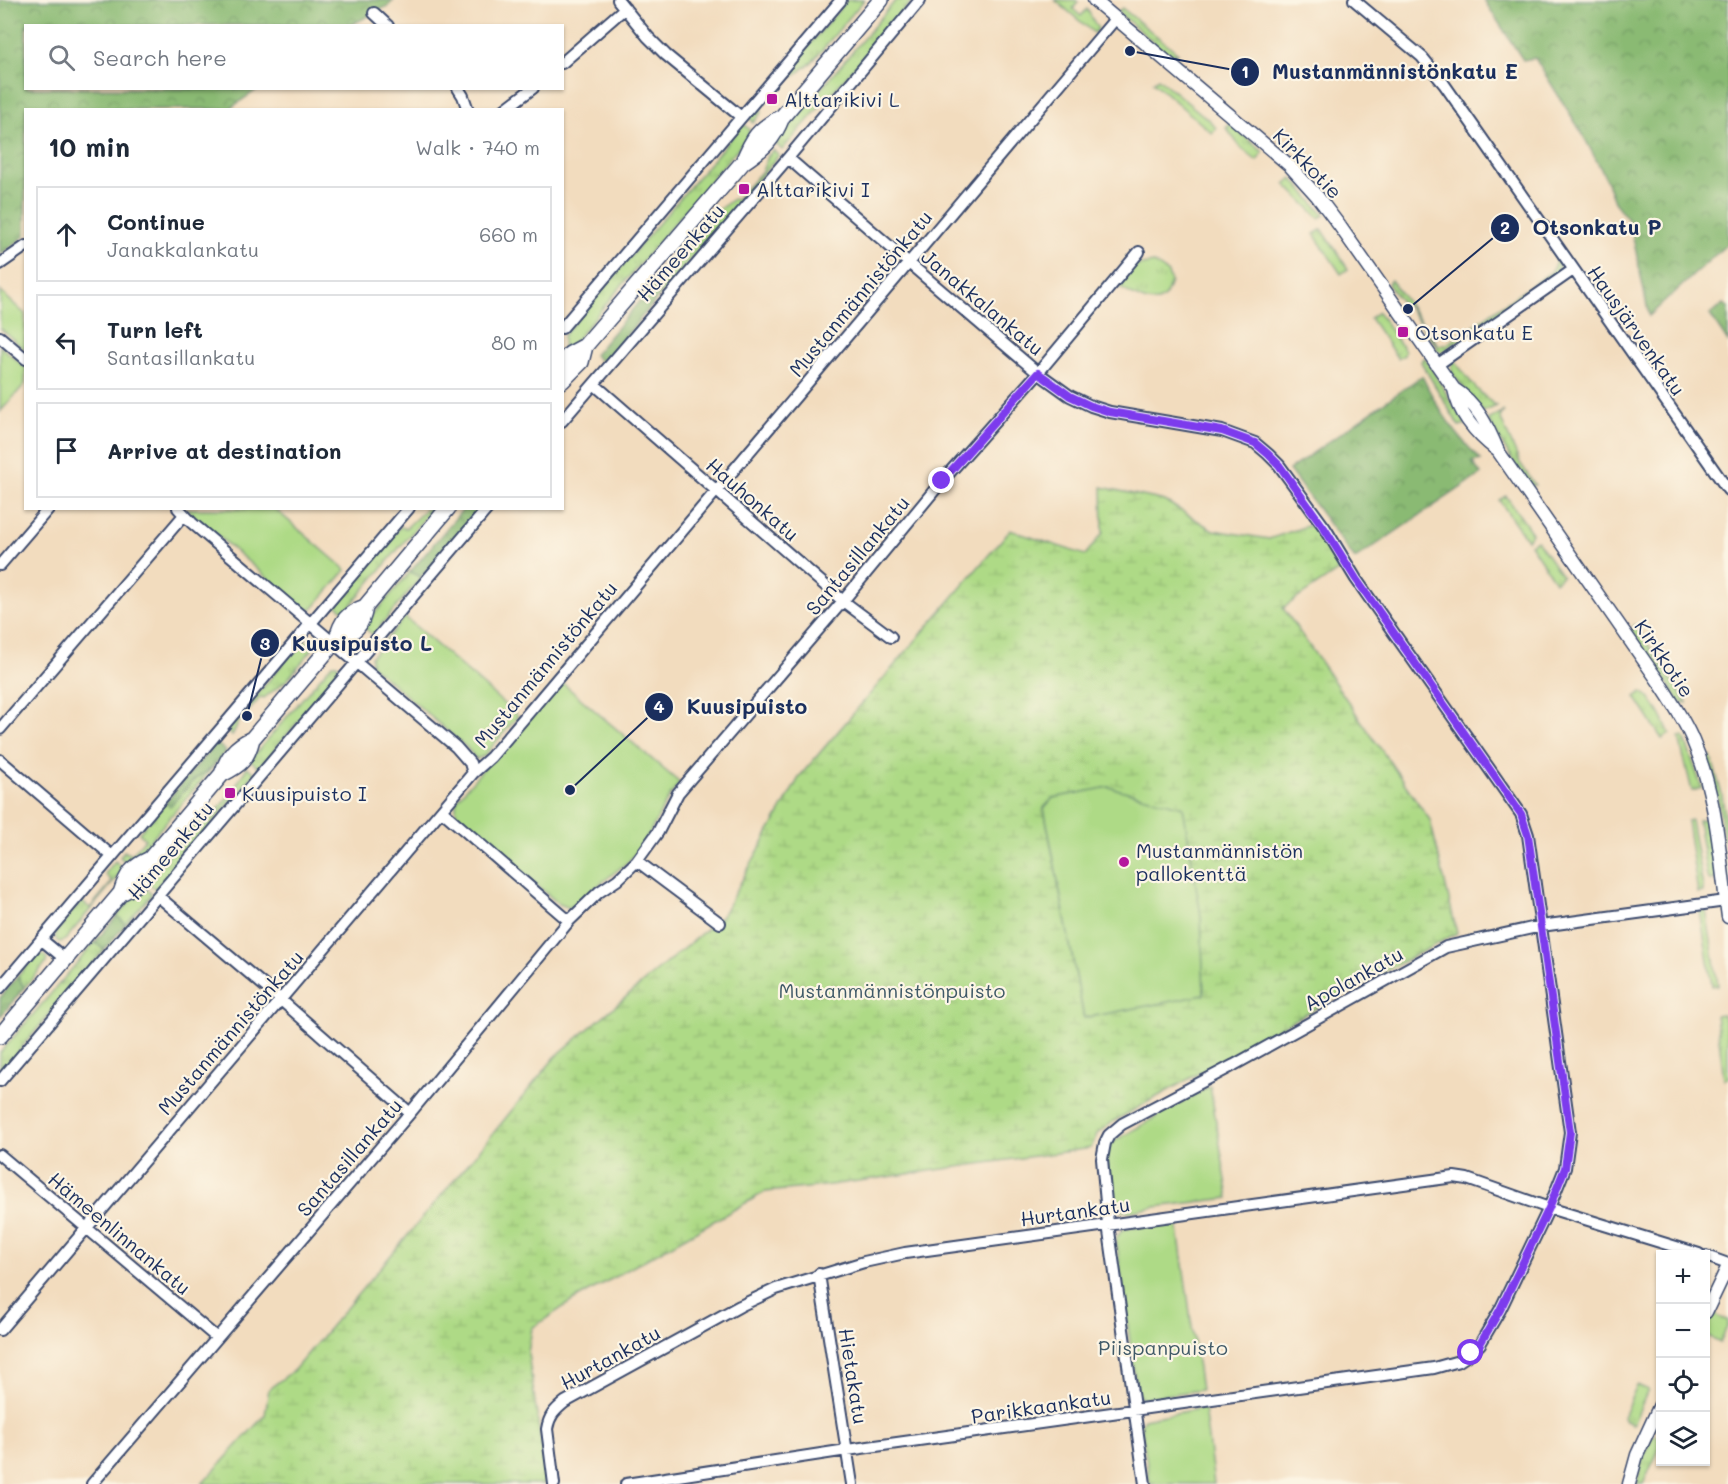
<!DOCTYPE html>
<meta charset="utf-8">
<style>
:root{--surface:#fff;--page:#f2f2f3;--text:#1f2937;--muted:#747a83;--line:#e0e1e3}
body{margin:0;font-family:Mali,sans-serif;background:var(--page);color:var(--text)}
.controls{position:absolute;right:18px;bottom:18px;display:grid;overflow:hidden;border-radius:0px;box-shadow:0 2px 4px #0004}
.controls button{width:54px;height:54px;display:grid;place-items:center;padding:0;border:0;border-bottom:2px solid var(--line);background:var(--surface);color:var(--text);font:30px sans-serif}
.stop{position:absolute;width:18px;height:18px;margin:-14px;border:4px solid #7c3aed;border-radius:50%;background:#fff}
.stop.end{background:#7c3aed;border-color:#fff;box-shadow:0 2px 6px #0008}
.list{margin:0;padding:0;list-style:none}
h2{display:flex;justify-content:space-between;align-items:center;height:78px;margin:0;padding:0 24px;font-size:26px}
h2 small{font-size:20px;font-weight:400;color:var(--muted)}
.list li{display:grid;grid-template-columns:39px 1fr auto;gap:18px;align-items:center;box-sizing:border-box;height:96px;margin:0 12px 12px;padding:0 12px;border:2px solid var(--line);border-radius:0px}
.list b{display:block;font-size:22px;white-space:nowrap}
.list p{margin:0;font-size:20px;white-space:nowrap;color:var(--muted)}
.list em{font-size:20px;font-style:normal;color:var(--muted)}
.icon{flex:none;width:33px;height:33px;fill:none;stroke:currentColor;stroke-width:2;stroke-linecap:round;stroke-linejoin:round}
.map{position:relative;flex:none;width:1728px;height:1484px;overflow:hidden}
.search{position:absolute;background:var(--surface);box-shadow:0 2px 4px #0004;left:24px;top:24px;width:540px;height:66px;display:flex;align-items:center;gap:15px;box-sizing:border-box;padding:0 21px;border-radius:0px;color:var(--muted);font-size:22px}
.panel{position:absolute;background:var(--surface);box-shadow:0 2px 4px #0004;left:24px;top:108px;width:540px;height:402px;border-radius:0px}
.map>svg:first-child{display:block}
.grass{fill:url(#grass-tufts);stroke:#648472;stroke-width:1.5}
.forest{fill:url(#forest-crowns);stroke:#527468;stroke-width:1.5}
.wetland{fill:url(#wetland-marsh);stroke:#648472;stroke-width:1.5;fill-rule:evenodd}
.park{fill:#aeda86;stroke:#648472;stroke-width:1.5}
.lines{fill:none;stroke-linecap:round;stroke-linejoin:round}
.minor-casing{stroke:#3b496c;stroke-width:14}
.tertiary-casing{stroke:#3b496c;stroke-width:15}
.secondary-casing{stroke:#3b496c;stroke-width:18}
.minor{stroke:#fff;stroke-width:10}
.tertiary{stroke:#fff;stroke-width:12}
.secondary{stroke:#fff;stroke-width:15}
.route{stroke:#7c3aed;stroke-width:8}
.poi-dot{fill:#b5179e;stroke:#fcf5e5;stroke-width:2}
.labels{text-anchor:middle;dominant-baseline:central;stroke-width:4.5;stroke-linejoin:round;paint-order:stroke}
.poi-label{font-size:20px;fill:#1b2f5e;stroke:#fcf5e5;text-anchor:start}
.street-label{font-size:20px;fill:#1b2f5e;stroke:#fcf5e5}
.park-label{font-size:20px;fill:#405a68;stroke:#fcf5e5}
.leader{fill:none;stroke:#1b2f5e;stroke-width:2}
.callout-dot{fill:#1b2f5e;stroke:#fcf5e5;stroke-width:2}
.mark-label{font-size:18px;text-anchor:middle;font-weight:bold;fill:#fff}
.callout-label{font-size:21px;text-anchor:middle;font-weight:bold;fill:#1b2f5e;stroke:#fcf5e5;stroke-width:4.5;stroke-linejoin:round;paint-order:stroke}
</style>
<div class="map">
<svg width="1728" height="1484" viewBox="0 0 1728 1484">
<defs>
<pattern id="grass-tufts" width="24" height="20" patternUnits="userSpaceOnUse" patternTransform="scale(1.5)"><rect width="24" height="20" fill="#aeda86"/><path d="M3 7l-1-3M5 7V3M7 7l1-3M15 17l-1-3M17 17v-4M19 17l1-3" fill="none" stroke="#95bb76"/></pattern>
<pattern id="forest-crowns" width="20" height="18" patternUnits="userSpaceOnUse" patternTransform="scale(1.5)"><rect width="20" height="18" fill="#8aba73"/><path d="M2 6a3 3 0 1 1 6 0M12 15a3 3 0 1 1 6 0" fill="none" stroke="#709862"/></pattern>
<pattern id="wetland-marsh" width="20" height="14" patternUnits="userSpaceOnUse" patternTransform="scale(1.5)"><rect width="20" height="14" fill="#aeda86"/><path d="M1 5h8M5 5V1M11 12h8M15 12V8" fill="none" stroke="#95bb76"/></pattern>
</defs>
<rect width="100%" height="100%" fill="#fcf5e5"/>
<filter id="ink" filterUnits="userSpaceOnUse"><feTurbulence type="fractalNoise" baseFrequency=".0167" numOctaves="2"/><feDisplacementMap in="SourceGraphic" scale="12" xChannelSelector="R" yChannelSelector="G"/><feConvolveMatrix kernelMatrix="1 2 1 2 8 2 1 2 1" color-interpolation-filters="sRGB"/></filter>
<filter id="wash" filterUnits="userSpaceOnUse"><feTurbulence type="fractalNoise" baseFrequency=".008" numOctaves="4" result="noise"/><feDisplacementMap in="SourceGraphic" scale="24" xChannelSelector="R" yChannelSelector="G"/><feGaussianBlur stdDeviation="1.35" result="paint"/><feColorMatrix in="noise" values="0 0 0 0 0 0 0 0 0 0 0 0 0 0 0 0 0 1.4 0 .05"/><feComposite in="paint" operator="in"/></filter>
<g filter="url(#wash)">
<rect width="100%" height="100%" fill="#f2dcbe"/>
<!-- grass -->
<path class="grass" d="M847 0H864L812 62 793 77 790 75 770 98 768 96 764 100 766 102 760 108 762 112 753 123 749 117Z
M896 0H913L782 150 775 143Z
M1055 0H1075L1078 2 1073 9 1081 16 1087 9 1098 29 1094 33Z
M1122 8 1178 53 1170 56 1118 12Z
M1158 78 1210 121 1216 128 1212 133 1153 82Z
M743 124 749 129V135L563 355V336Z
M1230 124 1263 152 1257 161 1242 149 1226 128Z
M773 150 779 155 661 294 652 286 714 213 733 199 736 200 762 171 768 156Z
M1292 178 1324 215 1319 218 1285 184Z
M1322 229 1348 269 1341 274 1314 234Z
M1556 254C1561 262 1561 269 1554 275L1442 352 1436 350 1438 348 1407 305 1404 306 1388 284 1391 280 1438 345H1446L1552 271 1556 261Z
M1154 263 1168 273 1171 282C1169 286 1168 292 1165 296 1154 310 1131 294 1119 287L1135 266Z
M1378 312 1405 351 1404 355 1398 359 1370 318Z
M1423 358H1425L1454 407 1466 424 1459 426 1421 362Z
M1454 360C1467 377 1479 395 1497 406L1483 412 1452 373V364Z
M1504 411 1500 417 1520 463 1535 485 1530 486 1509 455 1488 420Z
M1506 496 1532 533 1527 540 1499 500Z
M426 509H432L345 612 335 604 400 527 406 528Z
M1537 540 1562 576 1555 582 1530 544Z
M410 572 421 577 373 635 363 627Z
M1635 625 1687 703H1681L1631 630Z
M305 641 312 643V650L287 680 264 698 261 697 244 716 242 715 232 736 227 731 299 644Z
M332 664H337L339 667V673L259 768 250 760Z
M1642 692C1654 699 1664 721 1670 734L1662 739 1635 697Z
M1684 737 1702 788 1692 791 1679 738Z
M1711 756 1722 795 1728 840H1724L1717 794 1706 757Z
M213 767 129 865 120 857 124 851 131 855 145 839 139 833 166 802 170 806 194 780Z
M247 767 255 773 156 889 146 882 190 829 208 816 212 817 233 791Z
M1707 819 1716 879 1709 880 1707 877 1698 820Z
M1691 820 1703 887V892L1698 893 1687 821Z
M115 861 124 869 65 940 60 942 57 941 55 936 57 931 81 901 90 908 112 882 105 874Z
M143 886 152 894 126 924 117 916Z
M1706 910 1718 985 1712 986 1700 911Z
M95 942 104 950 0 1073V1053Z
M41 954 47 958 46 963 24 988 18 976 36 956Z
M1723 1014 1728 1039V1078L1724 1079 1716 1015Z
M1714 1309 1718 1317 1728 1320V1325L1720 1342 1706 1335V1327Z
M1637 1385 1648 1390 1633 1425 1624 1420 1623 1417Z
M1655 1435 1660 1439V1447L1643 1484H1637L1642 1460 1652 1437Z"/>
<!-- forest -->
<path class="forest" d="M0 0H394L388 6 351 25 26 26V88L258 89 229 109 26 110 25 236 0 255Z
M1484 0H1728V243L1649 316 1630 222 1614 202 1605 177 1582 133 1535 58 1523 60Z
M652 286 661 294 603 363 594 355Z
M1723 304 1728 307V342L1710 315Z
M1422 376C1437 408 1456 436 1481 460L1472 462 1481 474 1355 559 1289 470Z
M464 508 479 509 421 577 410 572Z
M216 743 226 751 213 767 194 780 170 806 166 802Z
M117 916 126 924 104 950 95 942Z
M18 976 24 988 0 1017V998Z"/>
<!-- wetland -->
<path class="wetland" d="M1102 487 1165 501 1213 530 1269 539 1313 524 1342 568 1283 608 1430 820 1457 933 1292 1021 1114 1121 1097 1134 1091 1148 816 1187 765 1192 574 1300 532 1328 528 1353 546 1478 544 1484H202L265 1415 269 1389 294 1370 478 1152 556 1056 722 916 800 776 1010 530 1085 555 1103 533ZM1053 799 1084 1017 1044 808Z"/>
<!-- park -->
<path class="park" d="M0 291 25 314V350L0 328Z
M0 346 26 368 25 384 0 412Z
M186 509H275L346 570 314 607 311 609H304Z
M405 617 518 716 484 756 476 759 467 748 371 665V657Z
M560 681 680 783 669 797 643 845 629 861 570 908 559 904 461 821C455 815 455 808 457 799Z
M1109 787 1183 807 1201 916 1204 995 1084 1018 1044 808 1053 798Z
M1210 1086 1229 1198 1155 1207 1127 1212 1115 1209C1110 1198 1103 1157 1109 1146 1109 1145 1115 1141 1116 1140Z
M1177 1222 1201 1390 1143 1398 1137 1394 1116 1238 1123 1229Z
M1204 1408 1214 1484H1150L1141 1424 1144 1419Z"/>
</g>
<g filter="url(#ink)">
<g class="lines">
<defs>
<path id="minor" d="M618 0 648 37 666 55 740 116
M1354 0 1422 57 1444 84 1728 490
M374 13 388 26
M562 63 625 8
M458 88 463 96 468 110
M504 110 533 88
M0 264 26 246
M562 328 841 0
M0 337 26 359
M1437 365 1573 270
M594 384 843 601 891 637
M562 421 788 158 920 0
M178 508 192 523 456 747 470 763 473 773
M0 565 49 508
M0 729 184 515
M0 760 112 856
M442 811 569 921
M637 861 720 923
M158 896 281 1000 410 1113
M42 940 65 959
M0 988 409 508
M0 1081 488 508
M0 1155 217 1338
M1706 1256 1728 1264
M819 1274 852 1484
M0 1330 473 773 491 757 1116 18
M92 1484 410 1113 569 921 599 892 617 880 637 861 658 832 678 793 843 601 942 481 1038 373 1139 252
M554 1484 547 1429C549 1416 555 1410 565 1402L740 1306 776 1289 864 1262 905 1253 1454 1177 1467 1179 1549 1208 1699 1254
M626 1484 847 1450 1434 1368 1459 1361 1471 1353 1480 1344 1500 1310 1549 1208 1565 1168 1570 1132 1528 835 1521 814 1356 579 1325 528 1279 465 1268 454 1255 443 1222 431 1110 412 1091 406 1070 396 1038 373 917 270 788 158
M1145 1484 1108 1224 1102 1159 1105 1143 1109 1135 1122 1124 1234 1065 1446 947 1541 926 1726 901"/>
<path id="tertiary" d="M1094 0 1289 165 1317 196 1339 225 1454 389C1459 415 1477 435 1498 451
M1454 389C1477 403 1488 427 1498 451L1661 685C1673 704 1685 721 1693 741 1717 796 1720 859 1728 917
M1706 1312 1728 1266
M1629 1484 1637 1455 1660 1405"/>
<path id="secondary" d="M743 162C753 138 758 129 782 117
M562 363 570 354 585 346 743 162C764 148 773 140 782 117L881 0
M562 381 581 362 585 346
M337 639C355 632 362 626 365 607
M222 774C241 765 247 759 252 739
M121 893C127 874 132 867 150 859L222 774C228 756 235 747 252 739L337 639C341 621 348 613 365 607L448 508
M0 1036 121 893C139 884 145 878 150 859"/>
</defs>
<!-- minor casing -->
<use href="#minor" class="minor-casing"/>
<!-- tertiary casing -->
<use href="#tertiary" class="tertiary-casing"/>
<!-- secondary casing -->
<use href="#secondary" class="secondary-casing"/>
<!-- minor -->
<use href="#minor" class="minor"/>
<!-- tertiary -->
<use href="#tertiary" class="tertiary"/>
<!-- secondary -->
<use href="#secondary" class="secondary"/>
</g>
</g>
<g class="lines" filter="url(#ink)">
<!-- route -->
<path class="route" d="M942 481 1038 373 1070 396 1091 406 1110 412 1222 431 1255 443 1268 454 1279 465 1324 528 1356 579 1521 814 1528 835 1570 1132 1565 1168 1549 1208 1500 1310 1480 1344 1471 1353"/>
</g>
<!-- markers -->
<g class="poi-dot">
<rect x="766" y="93" width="12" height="12" rx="3"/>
<rect x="738" y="183" width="12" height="12" rx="3"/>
<rect x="1397" y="326" width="12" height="12" rx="3"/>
<rect x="224" y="787" width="12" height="12" rx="3"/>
<circle cx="1124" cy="862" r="6"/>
</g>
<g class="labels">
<!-- poi labels -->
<g class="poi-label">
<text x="784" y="99">Alttarikivi L</text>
<text x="756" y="189">Alttarikivi I</text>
<text x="1415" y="332">Otsonkatu E</text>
<text x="242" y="793">Kuusipuisto I</text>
<text x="1136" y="850">Mustanmännistön<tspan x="1136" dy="23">pallokenttä</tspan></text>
</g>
<!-- street labels -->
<g class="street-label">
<text transform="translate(1308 163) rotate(46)">Kirkkotie</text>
<text transform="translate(680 252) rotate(-49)">Hämeenkatu</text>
<text transform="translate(860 293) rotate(-50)">Mustanmännistönkatu</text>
<text transform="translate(983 302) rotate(40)">Janakkalankatu</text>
<text transform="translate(1637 330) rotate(55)">Hausjärvenkatu</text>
<text transform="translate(753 499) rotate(41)">Hauhonkatu</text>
<text transform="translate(857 555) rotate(-50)">Santasillankatu</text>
<text transform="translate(1665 658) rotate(56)">Kirkkotie</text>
<text transform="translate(545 664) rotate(-50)">Mustanmännistönkatu</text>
<text transform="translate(170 850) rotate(-50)">Hämeenkatu</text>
<text transform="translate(1353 978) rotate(-29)">Apolankatu</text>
<text transform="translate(230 1032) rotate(-49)">Mustanmännistönkatu</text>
<text transform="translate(349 1157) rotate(-49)">Santasillankatu</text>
<text transform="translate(1075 1211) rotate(-8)">Hurtankatu</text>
<text transform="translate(120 1233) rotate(40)">Hämeenlinnankatu</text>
<text transform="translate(610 1357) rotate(-29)">Hurtankatu</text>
<text transform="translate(854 1376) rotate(81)">Hietakatu</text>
<text transform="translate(1041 1406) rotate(-8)">Parikkaankatu</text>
</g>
<!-- park labels -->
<g class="park-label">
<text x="892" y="990">Mustanmännistönpuisto</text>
<text x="1163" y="1347">Piispanpuisto</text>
</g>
</g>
<!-- callouts -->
<path class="leader" d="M1130 51L1245 72M1408 309L1505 228M247 716L265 643M570 790L659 707"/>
<g class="callout-dot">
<circle cx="1130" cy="51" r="6"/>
<circle cx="1408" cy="309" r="6"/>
<circle cx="247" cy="716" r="6"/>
<circle cx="570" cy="790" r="6"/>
<circle cx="1245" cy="72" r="15"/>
<circle cx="1505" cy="228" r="15"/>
<circle cx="265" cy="643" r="15"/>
<circle cx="659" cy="707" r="15"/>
</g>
<g class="mark-label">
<text x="1245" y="78">1</text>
<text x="1505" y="234">2</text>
<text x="265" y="650">3</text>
<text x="659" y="713">4</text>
</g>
<g class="callout-label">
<text x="1395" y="79">Mustanmännistönkatu E</text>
<text x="1597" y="235">Otsonkatu P</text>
<text x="362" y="651">Kuusipuisto L</text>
<text x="747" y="714">Kuusipuisto</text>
</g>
</svg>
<div class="controls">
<button>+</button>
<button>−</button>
<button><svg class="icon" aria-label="locate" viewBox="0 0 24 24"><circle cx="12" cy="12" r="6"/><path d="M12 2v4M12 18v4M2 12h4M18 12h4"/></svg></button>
<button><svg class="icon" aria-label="layers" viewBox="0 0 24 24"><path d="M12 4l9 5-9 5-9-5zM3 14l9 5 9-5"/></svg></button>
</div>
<div class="stop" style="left:1471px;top:1353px"></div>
<div class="stop end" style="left:942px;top:481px"></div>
<div class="search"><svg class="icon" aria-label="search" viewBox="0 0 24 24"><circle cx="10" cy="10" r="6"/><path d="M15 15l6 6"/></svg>Search here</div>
<section class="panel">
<h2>10 min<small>Walk · 740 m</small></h2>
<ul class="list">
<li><svg class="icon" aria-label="ahead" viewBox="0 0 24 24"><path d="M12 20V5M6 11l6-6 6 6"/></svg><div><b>Continue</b><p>Janakkalankatu</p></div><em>660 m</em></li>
<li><svg class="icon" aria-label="left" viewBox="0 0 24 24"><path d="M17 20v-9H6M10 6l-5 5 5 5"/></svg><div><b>Turn left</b><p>Santasillankatu</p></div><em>80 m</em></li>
<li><svg class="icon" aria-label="arrive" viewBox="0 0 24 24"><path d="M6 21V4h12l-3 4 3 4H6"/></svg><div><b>Arrive at destination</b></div></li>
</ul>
</section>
</div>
